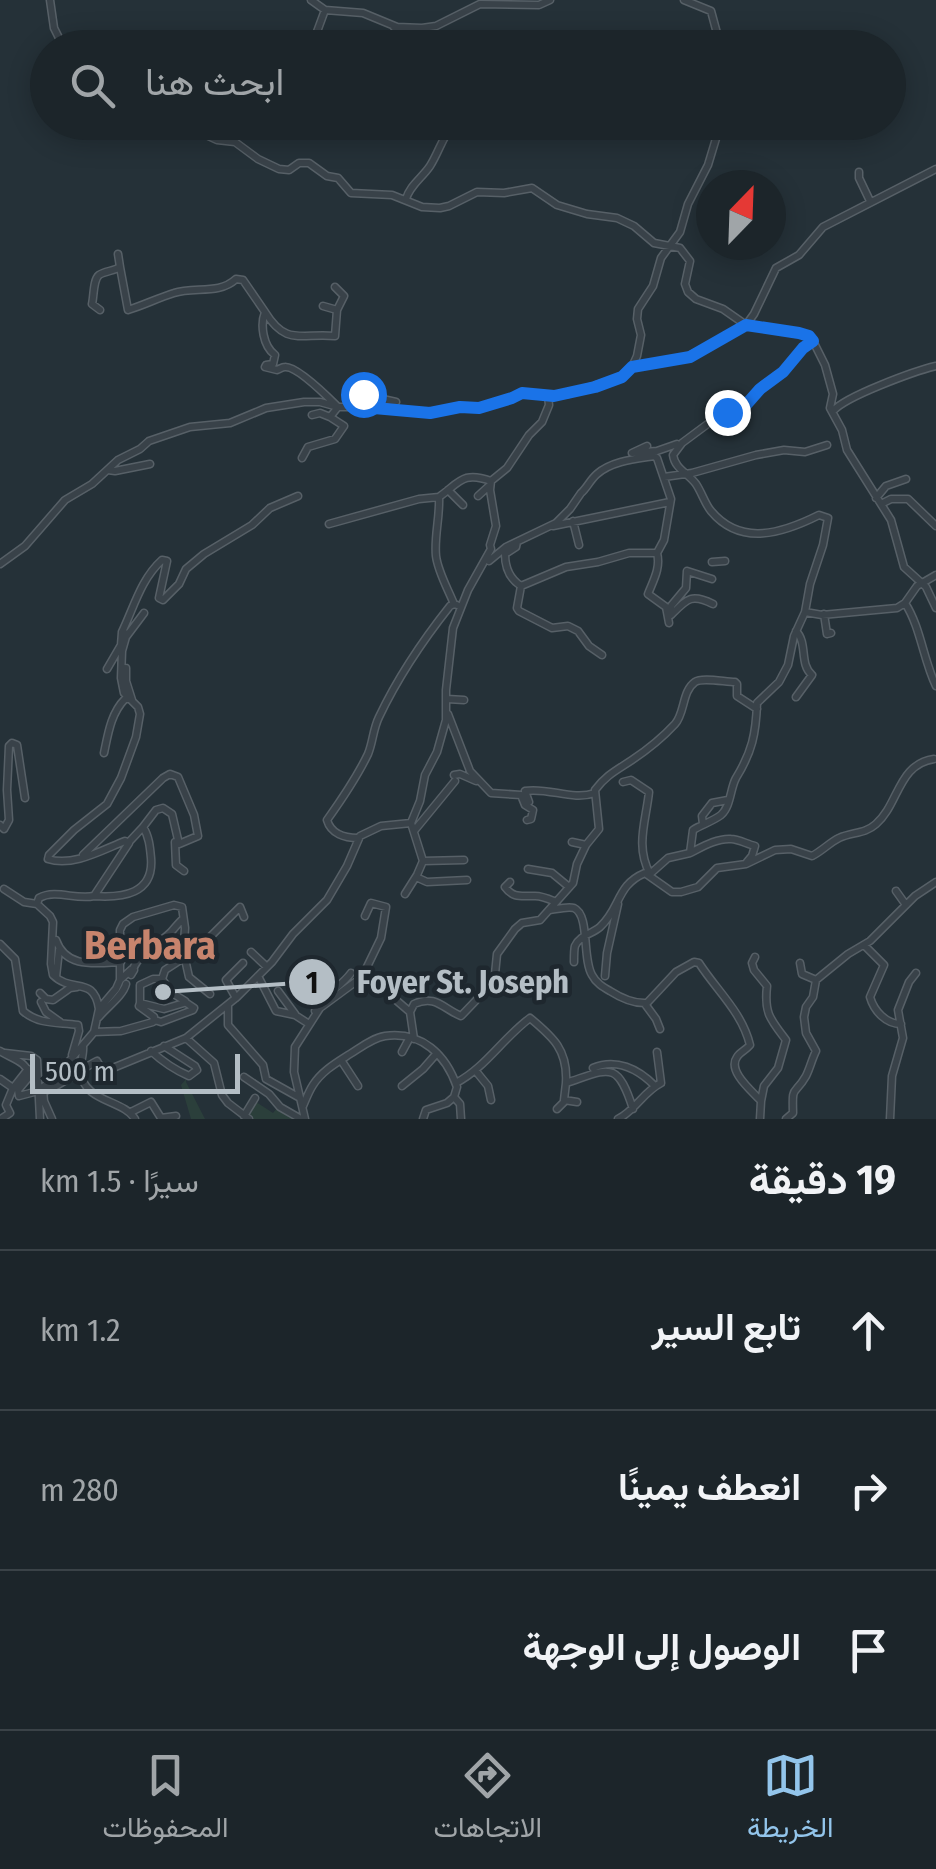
<!DOCTYPE html>
<html lang="ar">
<meta charset="utf-8">
<style>
:root{--surface:#1c252a;--page:#293136;--text:#f1f3f6;--muted:#a0a5a8;--line:#3a4247;--accent:#93c5eb}
body{margin:0;font-family:"Fira Sans Condensed",Vazirmatn,sans-serif;background:var(--page);color:var(--text);direction:rtl}
.compass{position:absolute;left:696px;top:170px;width:90px;height:90px;border-radius:50%;background:var(--surface);box-shadow:0 5px 25px #0003;rotate:23deg}
.scale{position:absolute;left:30px;bottom:25px;width:210px;box-sizing:border-box;padding-left:10px;border:5px solid #b4bec5;border-top:0;font-size:28px;line-height:35px;white-space:nowrap;color:#b4bec5;-webkit-text-stroke:8px #1e272e;paint-order:stroke}
.stop{position:absolute;width:30px;height:30px;margin:-22px;border:8px solid #1a73e8;border-radius:50%;background:#fff}
.stop.end{background:#1a73e8;border-color:#fff;box-shadow:0 2px 10px #0008}
.list{margin:0;padding:0;list-style:none}
h2{display:flex;justify-content:space-between;align-items:center;height:130px;margin:0;padding:0 40px;font-size:42px}
h2 small{font-size:32px;font-weight:400;color:var(--muted)}
.list li{display:grid;grid-template-columns:65px 1fr auto;gap:30px;align-items:center;box-sizing:border-box;height:160px;padding:0 40px;border-top:2px solid var(--line)}
.list b{display:block;font-size:38px;white-space:nowrap}
.list em{font-size:32px;font-style:normal;color:var(--muted)}
.icon{flex:none;width:55px;height:55px;fill:none;stroke:currentColor;stroke-width:2;stroke-linecap:round;stroke-linejoin:round}
.map{position:relative;flex:none;width:936px;height:1119px;overflow:hidden;direction:ltr}
.search{position:absolute;background:var(--surface);box-shadow:0 5px 25px #0003;left:30px;right:30px;top:30px;height:110px;display:flex;align-items:center;gap:25px;box-sizing:border-box;padding:0 35px;border-radius:55px;color:var(--muted);font-size:38px}
.sheet{height:610px;background:var(--surface)}
nav{display:flex;justify-content:space-around;align-items:center;box-sizing:border-box;height:140px;border-top:2px solid var(--line);background:var(--surface);font-size:28px;color:var(--muted)}
nav a{display:grid;justify-items:center;gap:5px}
nav .on{color:var(--accent)}
.map>svg:first-child{display:block}
.green{fill:#2b3f3b}
.lines{fill:none;stroke-linecap:round;stroke-linejoin:round}
.minor-casing{stroke:#576067;stroke-width:9}
.minor{stroke:#394249;stroke-width:6}
.route{stroke:#1a73e8;stroke-width:12}
.labels{text-anchor:middle;dominant-baseline:central;stroke-width:9;stroke-linejoin:round;paint-order:stroke}
.district-label{font-size:40px;font-weight:bold;fill:#c7846d;stroke:#1e272e}
.leader{fill:none;stroke:#b4bec5;stroke-width:4}
.callout-dot{fill:#b4bec5;stroke:#1e272e;stroke-width:4}
.mark-label{font-size:30px;text-anchor:middle;font-weight:bold;fill:#111}
.callout-label{font-size:32px;text-anchor:middle;font-weight:bold;fill:#b4bec5;stroke:#1e272e;stroke-width:9;stroke-linejoin:round;paint-order:stroke}
</style>
<div class="map">
<svg width="936" height="1119" viewBox="0 0 936 1119">
<rect width="100%" height="100%" fill="#253138"/>
<!-- green -->
<path class="green" d="M187 1078 186 1082 205 1119H191L181 1085Z
M256 1102 273 1113 278 1107 298 1119H252L247 1115Z"/>
<g class="lines">
<defs>
<path id="minor" d="M50 0 54 28 64 48
M311 0 325 10 363 13 397 27 422 28 436 26 480 4 539 5 550 0
M684 0 711 11 721 48
M393 26 414 48
M304 48H307
M311 48 325 10
M178 122 217 140 235 142 258 159 279 169 289 170 299 163H309L327 176 338 178 351 193 392 195 422 207 440 208 449 206 477 192 504 193 532 188 557 205 587 214 617 218 634 226 654 243 680 248 690 261 685 284 688 292 696 299 723 309 746 325 799 333 812 339 825 365 833 394 830 408 842 430 847 450 891 520 904 567 926 587 936 608
M859 172V178L870 201
M406 199C410 185 422 178 430 166 439 152 443 135 455 122
M118 254 120 267
M335 287 344 296 337 310
M100 310 92 304C94 296 93 280 99 275 105 271 114 271 120 267L128 310C144 305 158 298 174 293 194 286 219 295 236 279L243 280 265 312C260 325 263 346 275 355L273 364 266 365 265 367 277 370C280 369 282 367 285 367 297 366 329 398 338 407L330 417 344 426 335 439 308 447 302 458
M265 312C286 346 300 333 335 336L337 310 323 306
M633 367 683 359 728 336 746 325 754 314 776 268 799 255 823 227 936 169
M374 407 360 399V394L396 402
M833 411C846 396 915 371 936 366
M312 415 320 413 330 417
M647 446 632 453 657 451 677 444
M108 470 115 471 150 464
M664 477 692 473 756 455 784 450 805 452 827 445
M491 481 507 468 529 435 542 422 549 405 548 396
M448 490 463 505
M478 496 489 486
M439 497C440 517 434 537 436 556 438 572 448 589 454 604L457 605
M876 498 886 486 906 479
M881 504 891 499H908L936 526
M573 521 579 545
M329 524 419 499 439 497
M553 526 670 502
M517 542 516 547 505 554C505 568 510 579 521 586L566 567 598 562 629 553H657
M489 561 506 547 556 523 570 509 581 493C587 488 590 480 597 474 612 461 635 459 654 456L657 458 671 499 664 540 657 553C661 568 653 581 648 594L666 607 669 623
M712 562 725 561
M0 564 25 546 65 500 92 484 118 460 140 449 149 441 190 427 230 423 266 408 304 402H320L338 407H364L430 413 460 407 479 408 512 399 522 393 548 396 568 394 622 377 632 367 637 356 641 335 637 319 638 309 653 286 661 258 680 232 688 204 708 165 721 122
M521 586 517 608 519 611 552 628 568 626 578 631 589 646 602 655
M905 603C921 628 923 659 936 686
M805 612 822 615 897 608 905 603 917 586 936 575
M671 614V606L686 588 687 571 712 579
M824 614 827 634 831 633
M671 615C687 599 691 593 713 604
M796 631C808 643 799 664 812 675L796 697
M128 634 122 632C134 607 141 579 162 560L167 561 159 598 163 600 179 584 186 569 204 554 252 525 270 508 298 496
M126 668V681L132 700
M107 669 121 645 122 632
M447 699 464 700
M448 714 470 771 491 793 521 795 525 805 533 810 531 819 527 820
M104 753C108 734 111 713 125 699H129
M454 775 460 774 476 781
M623 782 631 780 649 792C646 821 635 846 650 874L668 858 690 853 693 830C701 825 713 821 721 815 731 806 730 789 736 778 752 752 756 734 757 703L779 682 788 665 794 636 805 612 810 584 823 545 828 518 819 515C783 533 741 547 711 511 705 504 702 493 696 484 688 473 675 469 673 455L682 443 713 420 745 406 763 385 783 373 800 351 813 341
M529 802 525 791C549 787 572 801 595 793
M703 824 702 816 712 803 728 800
M0 825 4 829 9 820 7 790 9 746 12 743 17 745 25 798
M414 831 455 781
M358 838C345 838 331 834 327 820 342 799 357 777 368 754 373 742 373 729 379 717 398 677 423 640 450 606L454 604
M129 842 143 827
M175 842 176 865 184 871
M572 842 586 845
M690 853C702 847 717 838 731 839 738 839 747 844 755 846L752 856 747 862
M83 855 163 778 170 774 178 777 194 815 198 836 179 844 172 814 163 808 156 810 143 827C149 836 150 847 151 858 154 894 123 898 94 896
M423 861 464 860
M528 869 552 873 569 887
M416 877 427 882 467 880
M510 882 505 887C513 898 520 896 533 896 541 895 549 899 556 902
M4 889 24 902 37 904
M896 891 906 905
M405 894 417 875 423 861 411 823 420 801 425 775 437 752 446 720V690L453 628 468 590 491 549 490 545 496 526 490 490 491 481C463 471 460 482 439 497
M550 910C557 909 568 906 574 908 590 915 582 958 592 975 596 983 603 987 610 991 621 998 633 1004 647 1003L676 972 694 962 699 963C717 991 742 1012 750 1045 746 1050 740 1052 737 1057 727 1071 752 1091 761 1101L760 1119
M56 940C66 969 96 963 121 962
M0 944 15 959 23 1011C39 1025 58 1022 78 1025L79 1031 72 1055
M864 945 884 965 870 997C874 1011 886 1024 901 1024
M251 952 267 967
M755 957 752 963 754 970 767 986C764 1013 770 1019 786 1040L778 1068 764 1086 761 1101
M185 959 189 977 210 994
M574 962C574 959 574 949 575 946 580 935 592 934 600 927 621 908 616 885 645 873L672 892H681L698 887 717 868 746 864 775 850 791 849 812 856C822 851 829 843 839 838 852 832 865 834 876 824 899 804 898 764 934 759
M800 963 802 974 816 980
M133 969C140 952 158 945 171 932 175 928 178 923 183 919
M258 976 276 1011 295 1015 309 1024
M605 976 607 953 618 904
M56 977 59 950
M121 979 132 969 134 970 131 975
M383 989 410 1012
M278 991 295 1014
M40 993 46 999 53 1000 70 988 77 987
M236 998 226 980 243 963
M41 1002 46 1012 60 1022
M140 1003V985L153 979H162
M645 1004 656 1019 660 1029
M228 1006V1025L263 1065 266 1079 300 1098
M99 1009C94 975 72 994 53 975L51 964 53 922 50 916 37 904 39 898C56 889 75 900 94 896L129 843 125 841C102 850 73 867 48 859L49 855 74 830 107 804 121 778 136 737 140 714 138 707 124 693 121 678 122 651 126 637 144 613
M315 1011C322 996 341 987 351 973
M99 1017C107 1007 123 996 126 984
M155 1020 161 1022 193 1010 194 1008 185 1002
M94 1032 121 1031 153 1022 154 1017 139 1006 140 1003 164 1009 184 1003 185 1001 172 993 162 979 165 970 182 959
M186 1038 214 1063 222 1095 228 1103 249 1119
M414 1039 410 1012 414 1004C436 994 443 1009 461 1016L484 992 495 974 497 954 515 929 522 923 540 920 573 883 577 864 586 845 599 829 595 790C606 775 617 770 632 760 647 750 663 737 675 724 685 713 682 691 695 682 702 677 725 682 735 682L737 684V696L757 709
M83 1046C84 1054 80 1063 80 1071 84 1103 123 1099 135 1119
M0 1051C12 1059 28 1061 29 1077L18 1090 19 1096 38 1091 55 1078 94 1032 99 1009 116 989 120 980V930L123 924 133 917 174 905 182 907 185 928 183 960 204 943 240 907 244 917
M151 1051C163 1062 175 1070 189 1076L197 1070 195 1066 164 1046
M402 1052 409 1039
M5 1053 31 1056 37 1060 40 1119
M341 1060 358 1086
M593 1068C616 1058 638 1069 655 1086
M475 1070 488 1086 491 1100
M244 1077 269 1094 280 1107 301 1119
M0 1079 13 1088
M456 1083C485 1068 503 1038 530 1018 553 1037 568 1050 566 1083 609 1069 617 1059 633 1109
M566 1083 564 1100 577 1102
M402 1086 423 1069 437 1053
M43 1089 44 1101 52 1119
M43 1092C63 1085 79 1070 97 1061L101 1068 108 1070 186 1038 237 997 272 962 293 934 327 900 347 866 360 836 381 826 411 823
M303 1106C306 1099 309 1091 313 1085 322 1071 336 1063 350 1054 360 1048 372 1038 385 1036 422 1031 446 1055 457 1087L454 1097 460 1104 461 1119
M557 1109 565 1101
M131 1112 151 1102 161 1118 176 1116
M244 1116 255 1098
M1 1119 10 1113 6 1105 13 1088 28 1069
M305 1119 294 1072 295 1047 320 1008 358 980 365 971 381 938 386 907 371 903 365 916
M423 1119 426 1110 447 1103 454 1097
M618 1119C636 1110 643 1092 661 1083L657 1052
M786 1119 793 1113C792 1083 794 1097 806 1076 810 1068 812 1059 816 1051L806 1033 804 1017 806 1007 813 997 816 980 848 954 870 941 915 896 936 882
M890 1119 892 1076 903 1038 898 1010 909 982 916 973"/>
</defs>
<!-- minor casing -->
<use href="#minor" class="minor-casing"/>
<!-- minor -->
<use href="#minor" class="minor"/>
</g>
<g class="lines">
<!-- route -->
<path class="route" d="M363 394H360V399L374 408 430 413 460 407 479 408 512 398 522 393 554 396 595 387 622 377 632 367 690 357 746 325 799 333 809 336 813 341 803 348 783 372 760 389 745 406 727 412"/>
</g>
<g class="labels">
<!-- district labels -->
<g class="district-label">
<text x="150" y="946">Berbara</text>
</g>
</g>
<!-- callouts -->
<path class="leader" d="M163 992L312 982"/>
<g class="callout-dot">
<circle cx="163" cy="992" r="10"/>
<circle cx="312" cy="982" r="25"/>
</g>
<g class="mark-label">
<text x="312" y="993">1</text>
</g>
<g class="callout-label">
<text x="463" y="993">Foyer St. Joseph</text>
</g>
</svg>
<svg class="compass" viewBox="-18 -18 36 36"><path d="M0-13l5 13h-10z" fill="#e53935"/><path d="M0 13l5-13h-10z" fill="#a0a5a8"/></svg>
<div class="scale">500 m</div>
<div class="stop" style="left:363px;top:394px"></div>
<div class="stop end" style="left:727px;top:412px"></div>
<div class="search"><svg class="icon" aria-label="search" viewBox="0 0 24 24"><circle cx="10" cy="10" r="6"/><path d="M15 15l6 6"/></svg>ابحث هنا</div>
</div>
<section class="sheet">
<h2>19 دقيقة<small>سيرًا · 1.5 km</small></h2>
<ul class="list">
<li><svg class="icon" aria-label="ahead" viewBox="0 0 24 24"><path d="M12 20V5M6 11l6-6 6 6"/></svg><div><b>تابع السير</b></div><em>1.2 km</em></li>
<li><svg class="icon" aria-label="right" viewBox="0 0 24 24"><path d="M7 20v-9h11M14 6l5 5-5 5"/></svg><div><b>انعطف يمينًا</b></div><em>280 m</em></li>
<li><svg class="icon" aria-label="arrive" viewBox="0 0 24 24"><path d="M6 21V4h12l-3 4 3 4H6"/></svg><div><b>الوصول إلى الوجهة</b></div></li>
</ul>
</section>
<nav>
<a class="on"><svg class="icon" aria-label="map" viewBox="0 0 24 24"><path d="M3 6l6-2 6 2 6-2v14l-6 2-6-2-6 2zM9 4v14M15 6v14"/></svg>الخريطة</a>
<a><svg class="icon" aria-label="directions" viewBox="0 0 24 24"><path d="M12 3l9 9-9 9-9-9zM9 14v-3h6M13 9l2 2-2 2"/></svg>الاتجاهات</a>
<a><svg class="icon" aria-label="saved" viewBox="0 0 24 24"><path d="M7 4h10v16l-5-4-5 4z"/></svg>المحفوظات</a>
</nav>
